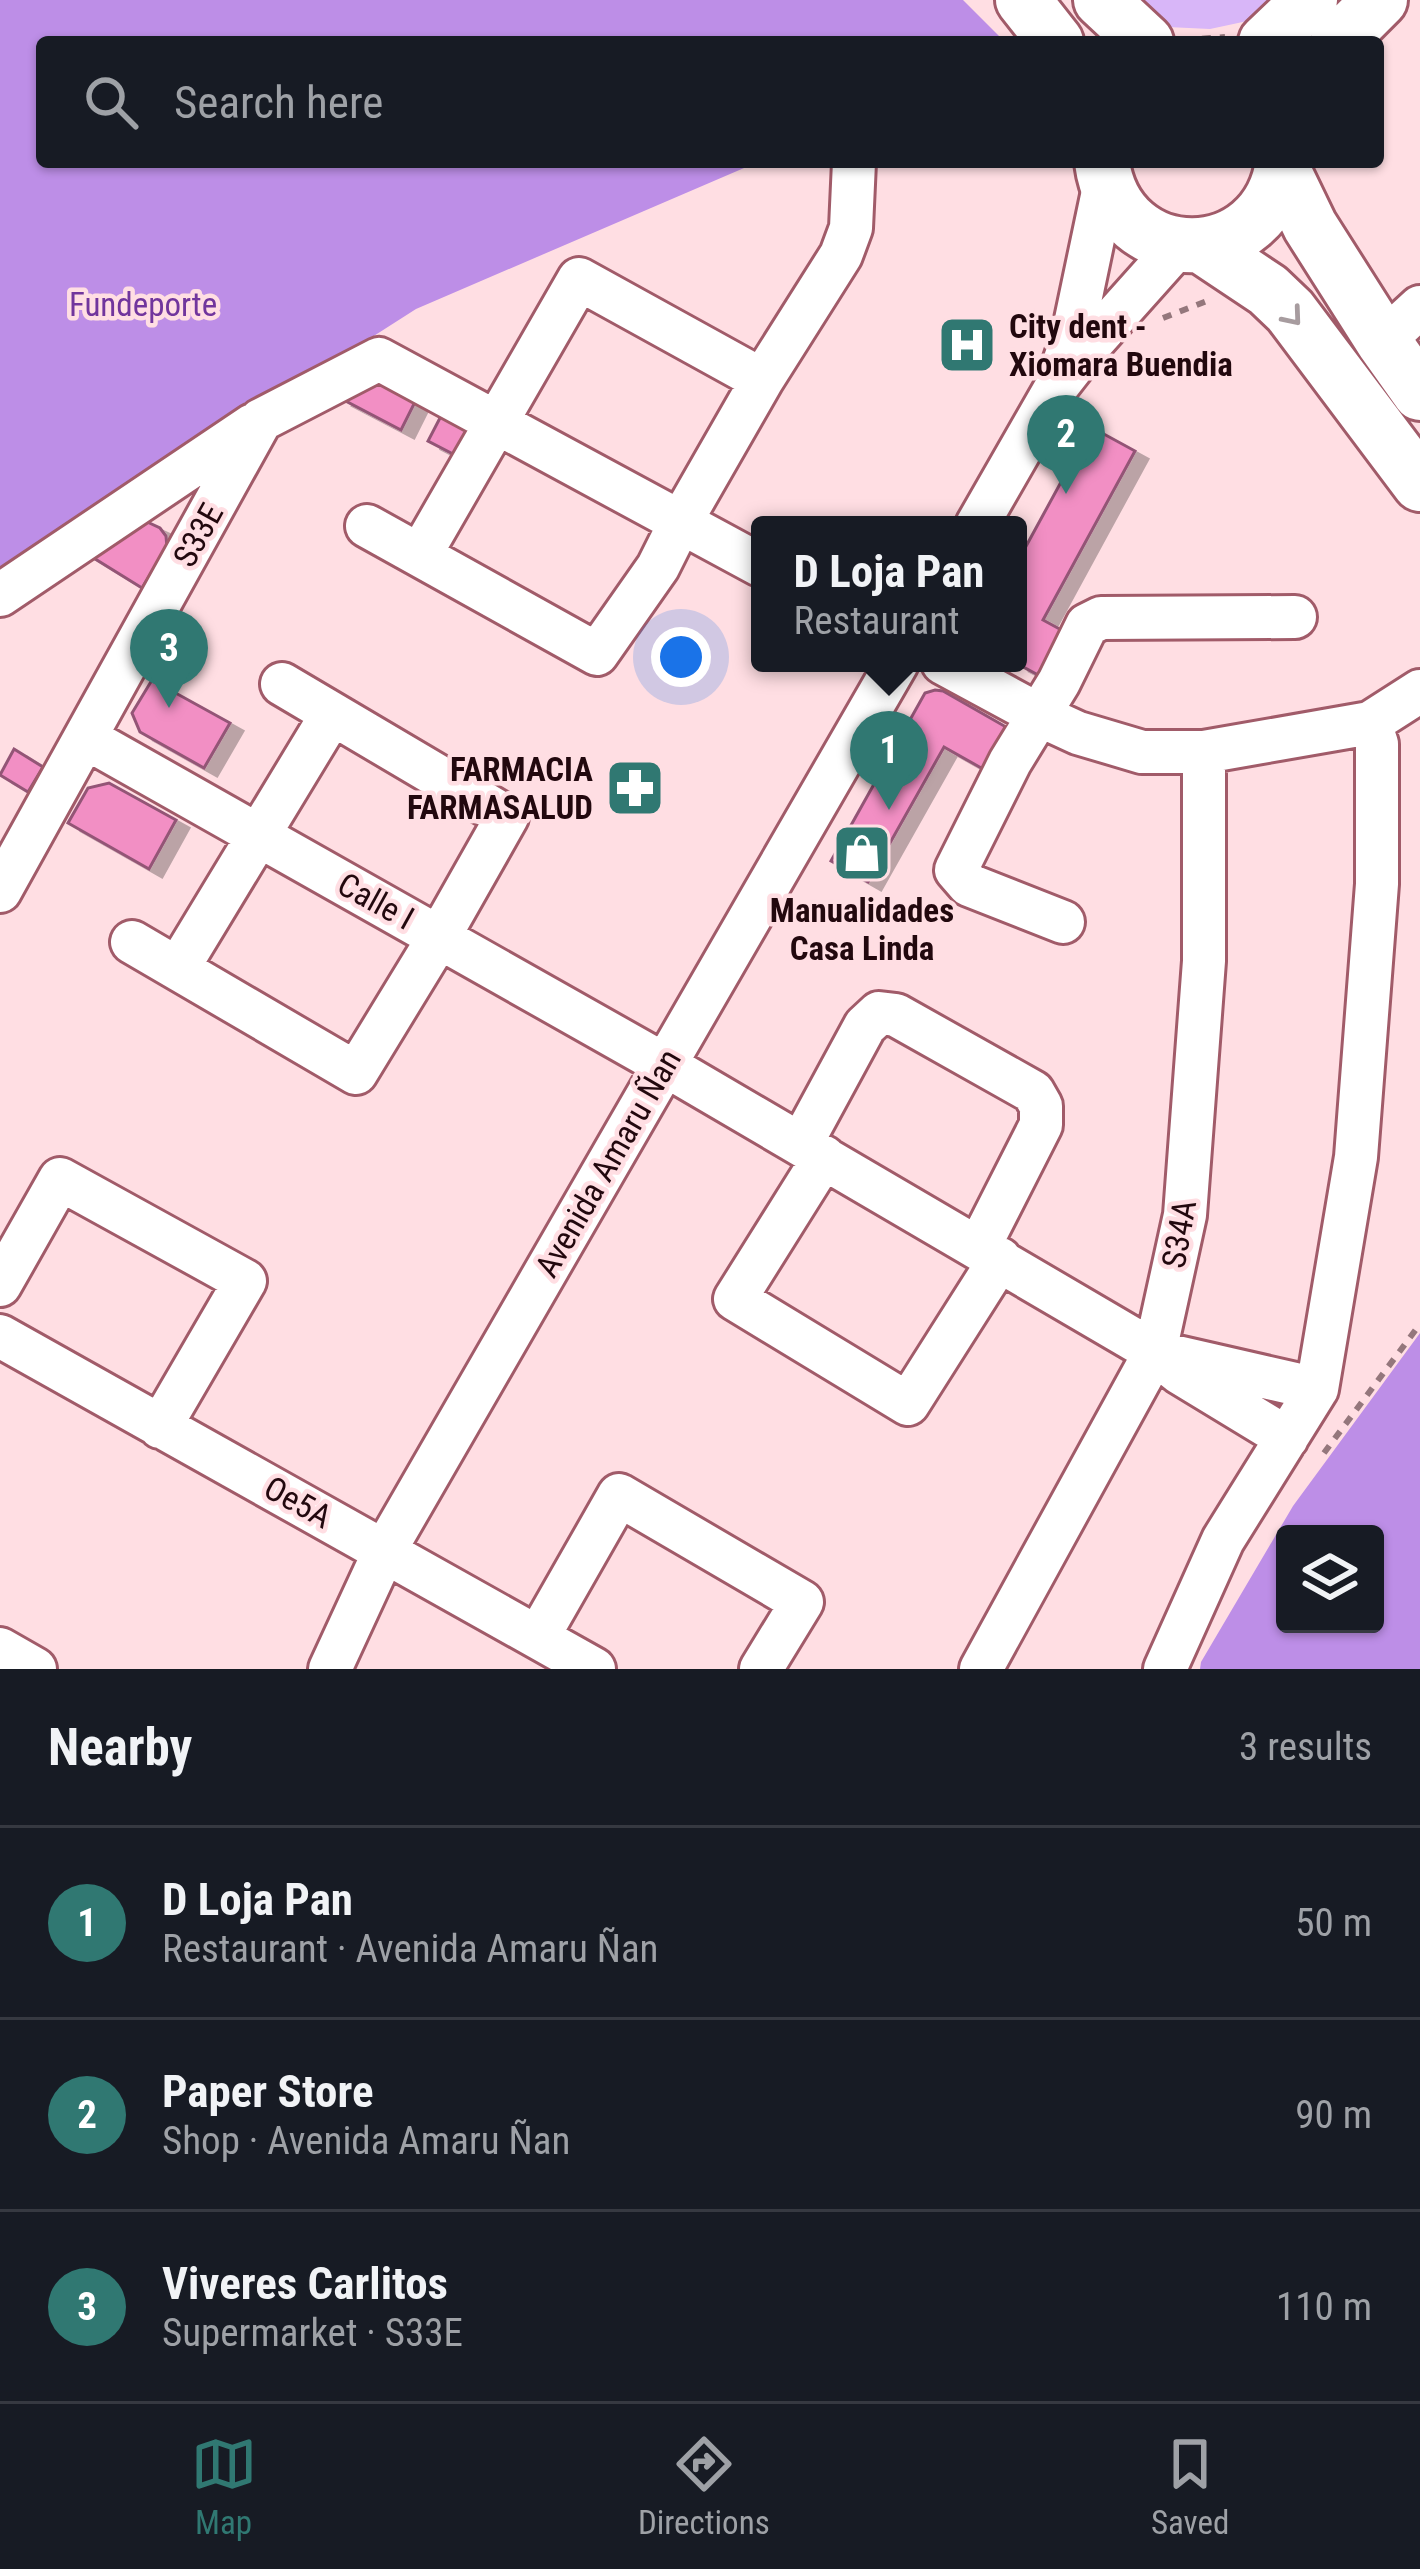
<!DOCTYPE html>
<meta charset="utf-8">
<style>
:root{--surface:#171b24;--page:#20242c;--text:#f1f3f6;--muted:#9ea1a6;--line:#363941;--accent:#307872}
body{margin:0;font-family:"Roboto Condensed",sans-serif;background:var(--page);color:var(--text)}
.controls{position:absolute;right:36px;bottom:36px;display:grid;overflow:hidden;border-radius:12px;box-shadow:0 3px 9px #0004}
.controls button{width:108px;height:108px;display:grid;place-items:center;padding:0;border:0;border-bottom:3px solid var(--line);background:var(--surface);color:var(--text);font:60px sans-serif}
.you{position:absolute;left:681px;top:657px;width:42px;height:42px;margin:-30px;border:9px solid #fff;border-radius:50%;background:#1a73e8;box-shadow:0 0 0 18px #1a73e833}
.badge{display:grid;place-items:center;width:78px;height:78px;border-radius:50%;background:var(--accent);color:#fff;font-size:39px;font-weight:700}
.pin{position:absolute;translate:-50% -99px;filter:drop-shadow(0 3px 6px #0008)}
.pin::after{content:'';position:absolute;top:63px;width:42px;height:36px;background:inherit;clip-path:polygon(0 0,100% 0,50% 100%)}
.popup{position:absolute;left:751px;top:516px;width:276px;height:156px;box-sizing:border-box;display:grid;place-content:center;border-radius:12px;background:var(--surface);filter:drop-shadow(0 3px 9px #0005);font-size:39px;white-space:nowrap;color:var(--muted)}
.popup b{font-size:45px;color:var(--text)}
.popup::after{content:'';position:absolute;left:50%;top:100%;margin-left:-24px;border:24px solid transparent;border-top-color:var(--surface)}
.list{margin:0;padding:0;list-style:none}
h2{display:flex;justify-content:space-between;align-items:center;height:156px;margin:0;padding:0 48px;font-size:51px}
h2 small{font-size:39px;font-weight:400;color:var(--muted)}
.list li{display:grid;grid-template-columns:78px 1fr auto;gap:36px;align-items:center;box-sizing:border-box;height:192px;padding:0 48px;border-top:3px solid var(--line)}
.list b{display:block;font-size:45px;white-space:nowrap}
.list p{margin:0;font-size:39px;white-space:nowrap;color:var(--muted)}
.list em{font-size:39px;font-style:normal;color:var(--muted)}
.icon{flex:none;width:66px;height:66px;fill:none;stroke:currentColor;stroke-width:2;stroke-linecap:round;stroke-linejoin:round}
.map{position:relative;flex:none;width:1420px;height:1669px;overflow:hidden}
.search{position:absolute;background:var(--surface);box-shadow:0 3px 9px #0004;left:36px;right:36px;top:36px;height:132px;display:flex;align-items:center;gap:30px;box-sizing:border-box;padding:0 42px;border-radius:12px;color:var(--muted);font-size:45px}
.sheet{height:732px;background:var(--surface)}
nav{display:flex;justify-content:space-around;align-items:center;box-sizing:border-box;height:168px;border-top:3px solid var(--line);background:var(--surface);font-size:33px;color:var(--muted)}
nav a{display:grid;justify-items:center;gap:6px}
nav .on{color:var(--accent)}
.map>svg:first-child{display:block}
.green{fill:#d8b6f8}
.forest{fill:#bd8ee7;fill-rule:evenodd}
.building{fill:#f28fc4;stroke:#935576;stroke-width:3;filter:url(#shadow)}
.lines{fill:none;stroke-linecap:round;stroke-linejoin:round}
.minor-casing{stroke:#a15b69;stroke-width:48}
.major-casing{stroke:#a15b69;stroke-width:60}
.path{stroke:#94777c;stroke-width:6;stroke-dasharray:9 9;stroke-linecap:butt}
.minor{stroke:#fff;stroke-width:42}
.major{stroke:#fff;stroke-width:54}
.oneway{stroke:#a79c9f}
.labels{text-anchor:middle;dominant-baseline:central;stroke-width:9;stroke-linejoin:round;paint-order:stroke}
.park-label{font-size:33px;fill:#71359d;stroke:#ffdee3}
.poi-label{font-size:33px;font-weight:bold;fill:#22080e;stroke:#ffdee3;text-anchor:start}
.street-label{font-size:33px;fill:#22080e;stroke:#ffdee3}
</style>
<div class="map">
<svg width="1420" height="1669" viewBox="0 0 1420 1669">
<defs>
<filter id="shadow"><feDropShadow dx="13" dy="8" stdDeviation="0" flood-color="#0004"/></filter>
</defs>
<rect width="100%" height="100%" fill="#ffdee3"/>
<!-- green -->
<path class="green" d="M1100 0H1290L1275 15 1210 29 1146 26Z"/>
<!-- forest -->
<path class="forest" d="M0 0H963L1005 42H42V162H758L416 309 0 575Z
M1420 1333V1669H1200L1201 1662 1293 1506ZM1285 1534H1375V1624H1285Z"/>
<!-- building -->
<path class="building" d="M371 377 416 400 401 430 340 398Z
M441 416 469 430 455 455 428 441Z
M1091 427 1135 451 1043 620 1078 639 1053 683 1016 663 1018 561Z
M143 520 160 528 166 536 167 547 142 588 84 552Z
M152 680 230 723 204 768 140 732 132 713Z
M935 690 943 691 1006 727 983 769 944 747 868 882 831 861 925 693Z
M14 749 43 767 28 792 0 775Z
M109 783 176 820 149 869 68 823 88 788Z"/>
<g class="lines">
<defs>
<path id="minor" d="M1383 341 1420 307
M1061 371 1072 339 1105 182
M977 525 1055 389 1087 348 1179 245
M367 526 597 654 658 567 680 523 762 380 841 255 851 228 854 162
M420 555 579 279 762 380
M0 595 253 425
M943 663 1039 715 1078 733 1142 752H1204L1370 723 1420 691
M86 738 665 1065 1155 1352 1317 1389
M0 891 261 420 379 359 760 565
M1063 922 969 885 956 870 1010 762 1059 682 1087 625 1101 618 1295 617
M132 942 356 1073 439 937 507 817 282 684
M178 968 332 714
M801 1144 865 1026 879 1013 896 1015 1033 1092 1041 1106V1125L979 1247
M824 1157 735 1299 908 1404 1000 1259
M0 1285 60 1179 245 1281 160 1427
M0 1336 594 1669
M1170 1365 1180 1373 1287 1438
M538 1637 619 1495 802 1602 761 1669
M0 1649 35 1669
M330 1669 385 1550 897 663
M981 1669 1155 1352 1185 1215 1204 961V752
M1165 1669 1223 1540 1317 1389 1356 1157 1377 884V744L1370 723"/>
<path id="major" d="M1023 0 1056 42
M1101 0 1146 42
M1266 42 1310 0
M1338 42 1380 0
M1102 162C1117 274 1268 272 1283 162
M1282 168 1310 226 1383 341 1420 393
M1202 246 1268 290 1290 311 1420 484"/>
</defs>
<!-- minor casing -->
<use href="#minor" class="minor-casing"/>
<!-- major casing -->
<use href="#major" class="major-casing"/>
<!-- path -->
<path class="path" d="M1184 40 1225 37
M1163 318 1207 301
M1324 1453 1420 1324"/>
<!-- minor -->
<use href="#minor" class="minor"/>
<!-- major -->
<use href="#major" class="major"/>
</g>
<!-- one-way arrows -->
<defs><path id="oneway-chevron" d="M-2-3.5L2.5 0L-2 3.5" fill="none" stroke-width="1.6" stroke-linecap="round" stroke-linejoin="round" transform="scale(3)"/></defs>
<use class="oneway" href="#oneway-chevron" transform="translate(1293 317) rotate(50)"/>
<!-- icons -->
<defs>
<symbol id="hospital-square" viewBox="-11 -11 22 22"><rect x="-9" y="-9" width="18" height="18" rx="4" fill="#307872" stroke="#ffdee3"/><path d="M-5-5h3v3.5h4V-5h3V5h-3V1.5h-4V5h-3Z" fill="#fff"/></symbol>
<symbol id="pharmacy-square" viewBox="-11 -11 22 22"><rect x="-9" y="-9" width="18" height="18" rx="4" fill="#307872" stroke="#ffdee3"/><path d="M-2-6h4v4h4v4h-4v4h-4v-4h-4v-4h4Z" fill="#fff"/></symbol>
<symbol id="shop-square" viewBox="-11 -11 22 22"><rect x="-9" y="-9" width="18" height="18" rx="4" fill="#307872" stroke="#ffdee3"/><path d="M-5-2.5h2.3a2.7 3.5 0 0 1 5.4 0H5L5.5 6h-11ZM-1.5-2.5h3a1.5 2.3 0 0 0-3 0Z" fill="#fff"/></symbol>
</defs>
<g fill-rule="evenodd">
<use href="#hospital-square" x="934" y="312" width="66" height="66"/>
<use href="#pharmacy-square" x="602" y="755" width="66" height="66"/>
<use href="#shop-square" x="829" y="820" width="66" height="66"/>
</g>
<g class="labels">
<!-- park labels -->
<g class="park-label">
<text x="143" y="304">Fundeporte</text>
</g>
<!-- poi labels -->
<g class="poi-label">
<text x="1009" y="326">City dent -<tspan x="1009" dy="38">Xiomara Buendia</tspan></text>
<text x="593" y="769" text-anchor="end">FARMACIA<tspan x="593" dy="38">FARMASALUD</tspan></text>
<text x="862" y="910" text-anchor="middle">Manualidades<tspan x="862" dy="38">Casa Linda</tspan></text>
</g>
<!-- street labels -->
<g class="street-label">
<text transform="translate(198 535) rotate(-61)">S33E</text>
<text transform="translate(376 901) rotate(29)">Calle I</text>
<text transform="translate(608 1163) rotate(-60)">Avenida Amaru Ñan</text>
<text transform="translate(1179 1234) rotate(-80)">S34A</text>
<text transform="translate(298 1502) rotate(29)">Oe5A</text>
</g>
</g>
</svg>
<div class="controls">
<button><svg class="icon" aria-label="layers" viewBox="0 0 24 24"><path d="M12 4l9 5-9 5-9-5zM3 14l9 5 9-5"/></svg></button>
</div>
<div class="you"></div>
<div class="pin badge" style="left:889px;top:810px">1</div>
<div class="popup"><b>D Loja Pan</b>Restaurant</div>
<div class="pin badge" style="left:1066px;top:494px">2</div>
<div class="pin badge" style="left:169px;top:708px">3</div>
<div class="search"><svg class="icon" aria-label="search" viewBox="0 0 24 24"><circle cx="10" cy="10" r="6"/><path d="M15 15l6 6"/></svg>Search here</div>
</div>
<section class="sheet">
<h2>Nearby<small>3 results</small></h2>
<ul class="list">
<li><span class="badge">1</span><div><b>D Loja Pan</b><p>Restaurant · Avenida Amaru Ñan</p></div><em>50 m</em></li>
<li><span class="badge">2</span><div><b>Paper Store</b><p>Shop · Avenida Amaru Ñan</p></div><em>90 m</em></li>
<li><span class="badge">3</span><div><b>Viveres Carlitos</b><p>Supermarket · S33E</p></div><em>110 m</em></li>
</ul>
</section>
<nav>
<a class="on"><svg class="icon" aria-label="map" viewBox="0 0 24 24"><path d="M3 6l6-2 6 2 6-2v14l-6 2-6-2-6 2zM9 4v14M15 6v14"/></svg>Map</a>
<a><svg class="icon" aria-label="directions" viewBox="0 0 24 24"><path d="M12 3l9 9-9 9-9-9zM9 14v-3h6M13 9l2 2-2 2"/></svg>Directions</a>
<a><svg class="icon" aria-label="saved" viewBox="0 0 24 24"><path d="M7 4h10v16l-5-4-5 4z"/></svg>Saved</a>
</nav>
